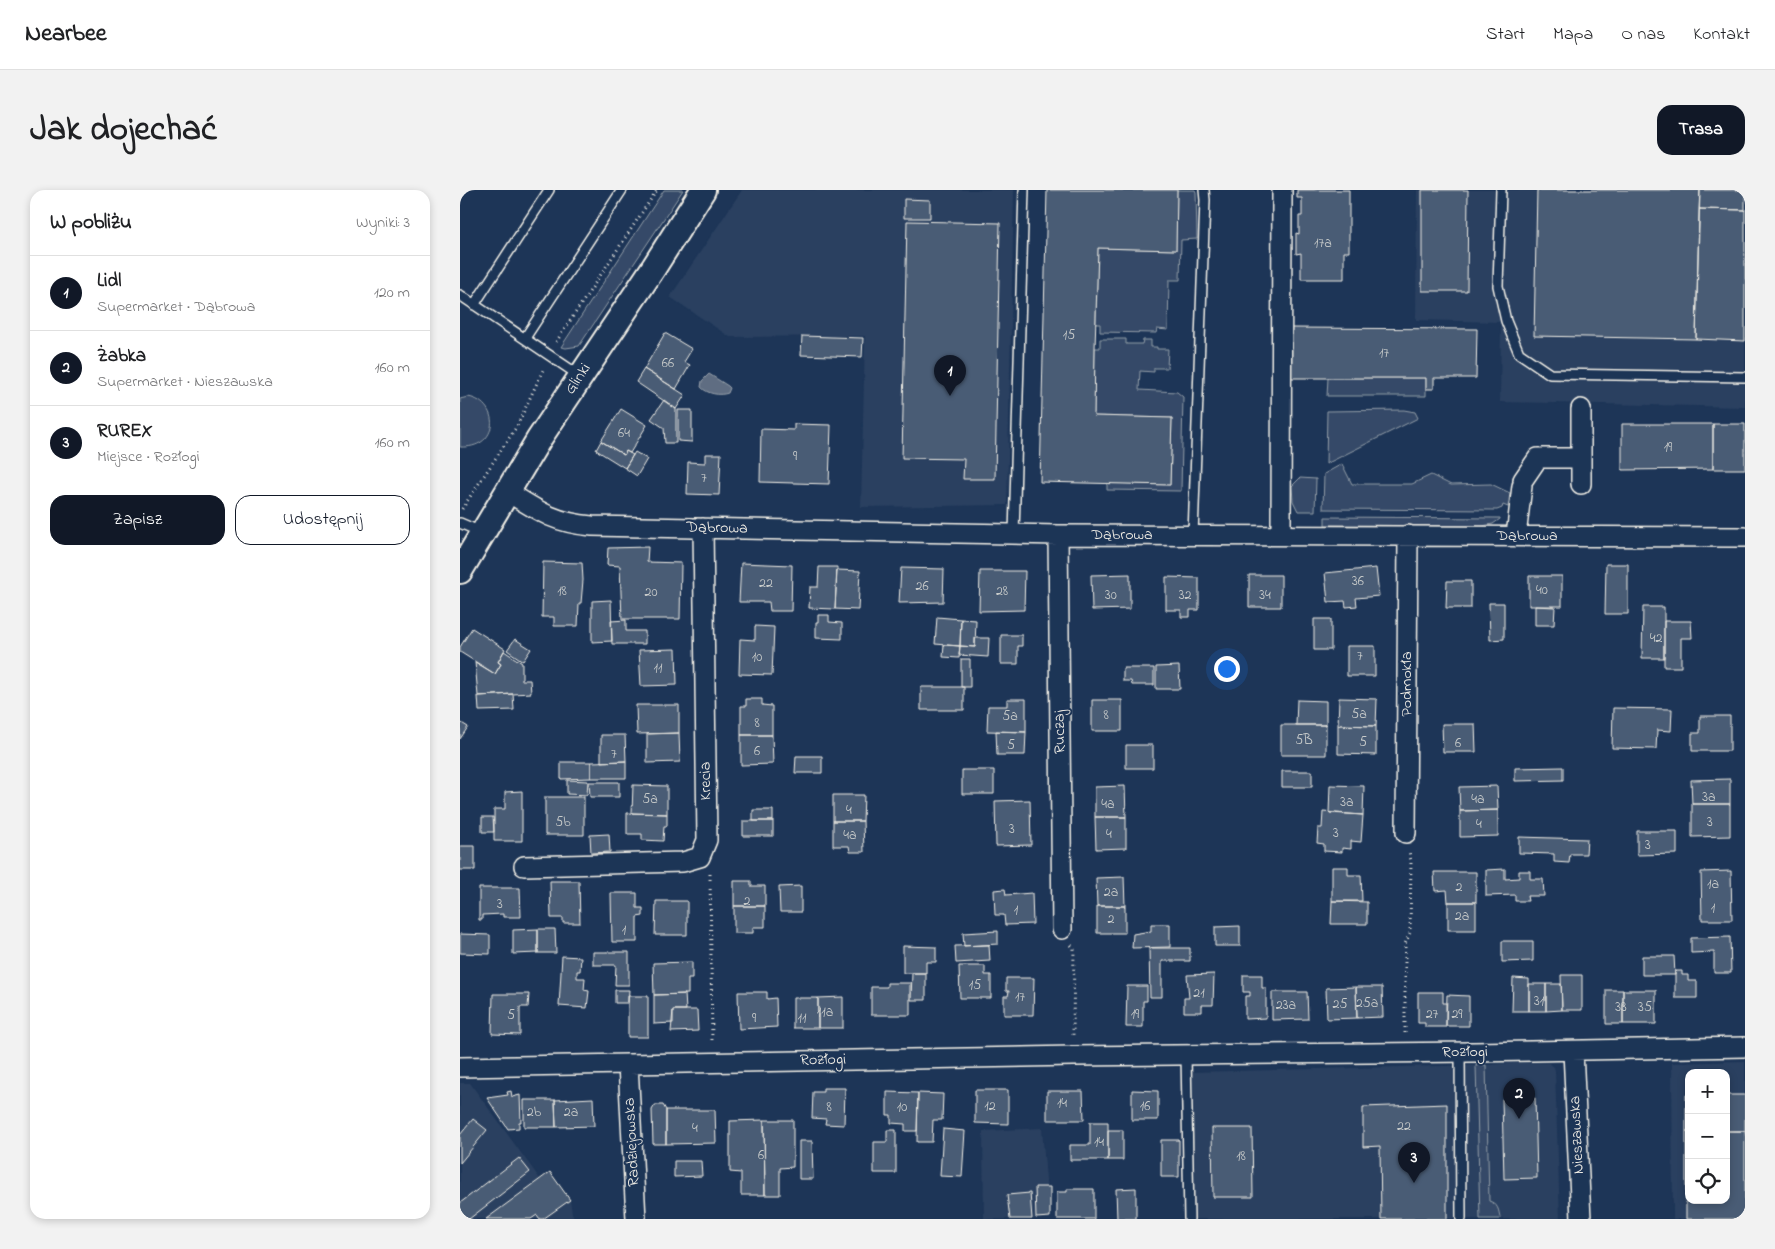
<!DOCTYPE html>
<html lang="pl">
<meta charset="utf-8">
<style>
:root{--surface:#fff;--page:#f2f2f2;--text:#202124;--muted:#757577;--line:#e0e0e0;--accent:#111827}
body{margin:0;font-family:"Indie Flower",sans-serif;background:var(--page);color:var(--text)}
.controls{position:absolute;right:15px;bottom:15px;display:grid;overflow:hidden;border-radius:10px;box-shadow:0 2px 8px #0003}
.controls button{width:45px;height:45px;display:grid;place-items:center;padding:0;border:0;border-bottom:1px solid var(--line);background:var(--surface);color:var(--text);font:25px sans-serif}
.you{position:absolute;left:766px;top:478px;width:18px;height:18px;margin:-12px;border:4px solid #fff;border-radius:50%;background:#1a73e8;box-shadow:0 0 0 8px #1a73e833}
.badge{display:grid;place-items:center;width:32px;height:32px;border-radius:50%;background:var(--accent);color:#fff;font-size:16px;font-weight:700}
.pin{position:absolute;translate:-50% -41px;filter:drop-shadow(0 1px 2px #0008)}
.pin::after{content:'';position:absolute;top:26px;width:18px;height:15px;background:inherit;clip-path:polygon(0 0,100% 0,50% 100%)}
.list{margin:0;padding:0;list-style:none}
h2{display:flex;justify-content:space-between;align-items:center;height:65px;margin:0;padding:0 20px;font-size:21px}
h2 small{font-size:16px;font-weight:400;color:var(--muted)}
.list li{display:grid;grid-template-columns:32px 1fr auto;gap:15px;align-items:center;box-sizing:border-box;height:75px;padding:0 20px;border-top:1px solid var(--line)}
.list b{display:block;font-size:19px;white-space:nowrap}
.list p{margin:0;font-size:16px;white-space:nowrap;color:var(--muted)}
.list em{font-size:16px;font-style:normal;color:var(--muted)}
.actions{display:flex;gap:10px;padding:15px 20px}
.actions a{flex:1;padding:11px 0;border:1px solid var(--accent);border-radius:15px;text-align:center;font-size:18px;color:var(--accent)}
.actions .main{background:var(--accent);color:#fff}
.icon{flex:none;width:28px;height:28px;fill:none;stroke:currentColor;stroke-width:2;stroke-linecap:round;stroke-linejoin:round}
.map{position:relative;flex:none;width:1285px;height:1029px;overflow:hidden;border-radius:15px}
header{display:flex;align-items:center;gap:30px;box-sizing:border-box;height:70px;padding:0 25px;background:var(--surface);border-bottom:1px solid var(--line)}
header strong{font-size:24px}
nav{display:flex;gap:28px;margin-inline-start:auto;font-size:18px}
.intro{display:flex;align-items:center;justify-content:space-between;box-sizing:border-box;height:120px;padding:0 30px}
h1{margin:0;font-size:35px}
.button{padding:12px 22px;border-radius:15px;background:var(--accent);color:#fff;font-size:18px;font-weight:700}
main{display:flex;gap:30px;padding:0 30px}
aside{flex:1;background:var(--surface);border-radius:15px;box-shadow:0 2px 8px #0003}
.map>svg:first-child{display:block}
.built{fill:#2a4060;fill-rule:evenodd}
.green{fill:#354a67;stroke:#949ea8}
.water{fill:#5e6d82;stroke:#9aa2ab}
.building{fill:#485b74;stroke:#f4f1e8}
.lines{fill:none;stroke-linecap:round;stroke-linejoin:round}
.service-casing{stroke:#f4f1e8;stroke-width:12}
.minor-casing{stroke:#f4f1e8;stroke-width:22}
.tertiary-casing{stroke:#f4f1e8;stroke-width:28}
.path{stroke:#f4f1e8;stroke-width:3;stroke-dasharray:1 4;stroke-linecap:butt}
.service{stroke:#1d3557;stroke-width:9}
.minor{stroke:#1d3557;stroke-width:19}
.tertiary{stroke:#1d3557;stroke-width:24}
.labels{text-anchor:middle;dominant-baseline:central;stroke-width:4;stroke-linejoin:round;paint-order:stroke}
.number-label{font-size:14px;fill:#c9cccb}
.street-label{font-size:16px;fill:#f4f1e8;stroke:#1d3557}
</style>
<header>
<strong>Nearbee</strong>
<nav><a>Start</a><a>Mapa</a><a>O nas</a><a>Kontakt</a></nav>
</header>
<div class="intro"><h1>Jak dojechać</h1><a class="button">Trasa</a></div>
<main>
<aside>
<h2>W pobliżu<small>Wyniki: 3</small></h2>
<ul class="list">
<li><span class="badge">1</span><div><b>Lidl</b><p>Supermarket · Dąbrowa</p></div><em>120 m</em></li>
<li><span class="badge">2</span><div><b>Żabka</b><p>Supermarket · Nieszawska</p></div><em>160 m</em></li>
<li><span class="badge">3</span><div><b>RUREX</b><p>Miejsce · Rozłogi</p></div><em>160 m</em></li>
</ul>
<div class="actions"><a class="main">Zapisz</a><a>Udostępnij</a></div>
</aside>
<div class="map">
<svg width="1285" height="1029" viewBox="0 0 1285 1029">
<rect width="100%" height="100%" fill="#1d3557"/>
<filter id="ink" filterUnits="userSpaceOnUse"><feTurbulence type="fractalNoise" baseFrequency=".02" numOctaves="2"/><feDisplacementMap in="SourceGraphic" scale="10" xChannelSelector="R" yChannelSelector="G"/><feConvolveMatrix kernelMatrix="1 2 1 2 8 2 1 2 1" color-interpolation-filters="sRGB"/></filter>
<g filter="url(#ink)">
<!-- built -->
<path class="built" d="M282 0H554L547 315 401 317 405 146 270 147 210 107Z
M957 0H1285V217L1040 212 1041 132 956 130Z
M1285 871V1029H1213L1212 873ZM1229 883H1266V1010H1229Z
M1067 872 1089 873 1094 877 1095 881 1100 1029H734L732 882 1026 875Z
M0 893H10L80 989 90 982 110 1010 112 1023 115 1029H0Z
M582 938 589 1029H524L523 941Z"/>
<!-- green -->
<path class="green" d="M204 0H223L119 156 106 158 101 157Z
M717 0H735L736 2 737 49 721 50 720 90H709L708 140 697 139 696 143 640 142V134H636L638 58 716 60Z
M640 149H666V154H682L683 150H691V157H697V159H708L707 178H694V182L680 181 679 200 717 202 723 207 721 301 647 300V293L710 295 712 228 634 226 635 158H640Z
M868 188H966V206H867Z
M8 207C40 212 41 259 0 257V209Z
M944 220 955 222 958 228 866 274 867 221Z
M882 274 892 294H952L971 285 991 295 1031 294 1050 303 1048 317 1043 315 1042 318 1037 320 863 319 864 284Z
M840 288 856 289 855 321H838L833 311 832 296Z
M865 327 1040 328V329L1033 334 1022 336 865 335Z
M1016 875H1026L1029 1011C1038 1014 1039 1020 1040 1029H1020Z"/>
<!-- water -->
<path class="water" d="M249 184 268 196 270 198 268 203C260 206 247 204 241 197L242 191Z"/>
<!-- building -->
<path class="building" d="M587 0H717L716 60 638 58 635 158 634 226 712 228 710 295 580 292Z
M837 0H889V62H884V89H841V63L836 64V43L839 44V26H842V8H837Z
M962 0H1008L1007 101H962Z
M1077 0H1240L1236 149 1074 146Z
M1240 0H1285V20L1239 19Z
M444 9 470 10V28H444Z
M1239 19 1285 20V151L1236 149Z
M447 31 540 33 535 289H503L504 269 442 268Z
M831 138 1017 139 1016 188H974V199H966V188H831Z
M205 143 232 159 224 172 230 175 216 199 184 179Z
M342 146 403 148 402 167 341 165Z
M184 179 225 205 216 219 176 192Z
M204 210 216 219V253H205L204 238 191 229Z
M161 219 187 235 170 263 166 261 164 265 141 251Z
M218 220H232V252L218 251Z
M334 234 371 235 369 294 300 292 301 239 334 240Z
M1162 234H1253V279L1162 280Z
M1253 234H1285V279H1253Z
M141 251 164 265 166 261 173 265 165 278 136 260Z
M175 262 187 269 177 286 165 278Z
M245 264H261L259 305 227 304 228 272 245 273Z
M188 357 187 372 221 373 220 429H162L160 376 147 375 148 358Z
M83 372 122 373 123 390 121 413H119L118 436H94V427H82Z
M281 373 332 375 331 421H310L309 412H279Z
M1146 374H1168V424H1145Z
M359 377H377L375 419 349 418 350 397H358Z
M441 378 484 379 483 412 439 413Z
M916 378 919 406 896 408 897 416 886 417 885 411 868 412 865 383Z
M377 380 400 381 398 420 375 419Z
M520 381H565L564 420 519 421Z
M670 384V419L632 420 631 385Z
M789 385H821V417H789Z
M1069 386H1102V416H1069Z
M706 387 739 388V420H730V427H721V420H706Z
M987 391H1011V418H986Z
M151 410 152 451 132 452V411Z
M1029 413H1044V449L1030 450Z
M1075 416 1095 417 1094 435H1075Z
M1183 417H1204V468H1182Z
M358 425H369V432L382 433V449L356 448V432H358Z
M477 427 501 429 500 456 475 454Z
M501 429 516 430 515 457 500 456Z
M854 429H871V460H854Z
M166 430V441H185V454H152L151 431Z
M1204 431H1231L1232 448H1221V477H1204Z
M295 436 314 437 312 485 279 484 280 449 295 450Z
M12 438 45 459 38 472 41 474 35 484 0 462V457Z
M541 445H562V456H558V474H541Z
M515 448H529L528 467 499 465 500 456 515 457Z
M55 449 71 459 63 471 47 460Z
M484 455 500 456 499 468 483 467Z
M887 456H915V486H887Z
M216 459 217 495 181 496 179 460Z
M44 461 62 473V490H70L71 503 18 506 15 472 35 484 41 474 38 472Z
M501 469H510V497H501Z
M719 476 720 499H696V477Z
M663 478H694V495H672L671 491H663Z
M461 497H504V520H461Z
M53 504 54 520 19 521 18 506Z
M879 508 917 509 916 536 878 535Z
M286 509H302V515L312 516V545H281V516H286Z
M547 509H566V542L527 541 528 516H547Z
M632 510H662V541H632Z
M837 510 866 511V535H836Z
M176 515H219V543L177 544Z
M1153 518 1212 519 1211 541 1197 540 1196 559 1152 558Z
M1240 526H1270V561H1232V543H1240Z
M0 532 8 537 0 549Z
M982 534H1015L1016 562H983Z
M821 535H866V565H821Z
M878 535 916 536V565L878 564Z
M536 541 566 542 565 565H537Z
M219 543 220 572 187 573V544Z
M141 545H165L166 571 141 572Z
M281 545H312L313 574 281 575Z
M666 555H693V578H666Z
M336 566H362V583H335Z
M166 571V588H131V572Z
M101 572H131V588L101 589Z
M1103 577V590L1055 591V578Z
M502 580H534V604H502Z
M822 581H852V597H822Z
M1270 589V614H1232L1231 590Z
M107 590 128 591 127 605 107 604Z
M129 592H159V607H130Z
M173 595 207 596V624L172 623Z
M870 595 904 596 903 625 869 623Z
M665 596 666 627H635V597Z
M1037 596 1038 620 1000 621 999 597Z
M62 601V651H34V619H45V602Z
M373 605H404L403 631H373Z
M85 607H124V645H85Z
M570 610 571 655 536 656 535 611Z
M1232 614H1270V646L1232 647Z
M293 620H313V631H293Z
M1038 620V646L1000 647V621Z
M863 622 903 625 901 652 891 651V659L882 658V662L864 661V654L857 653 858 638H862Z
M167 623 207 624V636H204L203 651 182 650V644H167Z
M22 627H33L34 642H22Z
M635 627H666V658L636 659Z
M283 631H313V646H283Z
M373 631H403L404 662H390L389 656H373Z
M1177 641H1217V664L1177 665Z
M149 644 150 662 131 663 130 645Z
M1059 647 1127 649 1126 664H1110L1109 673 1094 672V664L1059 663Z
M0 656H15V680H0Z
M872 677H888V685H901L902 711H872Z
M1045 679V689L1059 688V681H1070V689H1083L1084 706H1067L1068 711H1055V705L1026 706V680Z
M1271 681 1272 730H1242L1241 682Z
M974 682H1016V712H988L987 700 975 701Z
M664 687 665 716H637L636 688Z
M90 691H119L120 733H103V728H91Z
M274 691H291V696H305V716H274Z
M341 696V722H320L319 697Z
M19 698H60L61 727H43V724L22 725V730H19Z
M545 699 546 705 572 703 573 734 545 735 544 725H535L534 700Z
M151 703H177V718H183V726L177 727V752H152Z
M196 711H227V745H195Z
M872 711 907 712V734H871Z
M988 712H1016V740H988Z
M274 716H305V737H293V743H274Z
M637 716H665V743H637Z
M691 734H710V757L672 758 673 744 691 741Z
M780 736V756H755V737Z
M78 739V763L53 764V740Z
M78 739H95L96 763H78Z
M538 741V754L504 756 503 743Z
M0 744 30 745V764L0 763Z
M1270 747 1271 783H1254V762L1231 763V748Z
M1042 751H1073V771L1042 772Z
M529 755 530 771 496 773 495 756Z
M443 756 476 757V772H466V783H443Z
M689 758H730V771H702V807H690Z
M133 762H169V795H155L156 775H133Z
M102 766 121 767 120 781H117V788H125L124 800 129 801 127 818 99 816Z
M1182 766H1214L1215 785H1182Z
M232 772V789H228V804L194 805 193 773Z
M499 776H525V785H531V808H500Z
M1215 781H1222V785H1228V791H1237V808H1215Z
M452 783H466V810H451Z
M754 784 753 815H742V822H724V808H729L727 785Z
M783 785H802V798H806V828L785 829V806H790V802H783Z
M1101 785H1122V820H1102Z
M546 788H574L573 825H544V806H548L549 801H546Z
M1053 788 1069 789V821H1052Z
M427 793H450V825H411V797H427Z
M1069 794H1086V821H1069Z
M1086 794H1101L1102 820 1086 821Z
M667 796H687V811H683V837H666Z
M896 797H922L923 827 897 828Z
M896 797 897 828 867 829 866 798Z
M155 800H169L168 813H155Z
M1146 800H1163V834H1146Z
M1163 800H1196V834H1163Z
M278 802H307V809L316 808 317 837 279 839Z
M812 802H847L848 829 812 830Z
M958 802H983V813H986V837H965V833H958Z
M33 804H69L68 817H60V845L32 844Z
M225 804 226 820H213V833L194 834V805Z
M987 805 1009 806V836H986Z
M168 806H188V847H168Z
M383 807V838H358V808Z
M333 808H358V838H333Z
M213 820H237L238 841 211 842Z
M363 898H385L384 935 365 934 366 929 352 928 353 902H363Z
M515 900H548V934L515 933Z
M672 900 698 901V930H672Z
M51 901 52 907 60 905 61 932H59V938L48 939 27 908 48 905 47 902Z
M587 901H623L624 930H587Z
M427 902 458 903 457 941H445V934L431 933V925H427Z
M458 903 483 904 482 930H473L472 952H457Z
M1226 905H1229V941H1226Z
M1266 905H1285V941H1266Z
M133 908 134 936 96 937 95 910Z
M1075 908 1077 988 1044 989 1042 909Z
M64 910H95L96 937H64Z
M987 914V1029H921L920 956 903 957V917Z
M195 915H203L206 920V954H193L192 920Z
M206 920H255L256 953 206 954Z
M13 929 27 940 0 973V945Z
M304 930 305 1005H281V983L270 982V931Z
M304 930H333V977L320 978V1005H305Z
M630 932H648V970H610V955H630Z
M752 938H792L793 1007H753Z
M483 939 505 941 502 987 480 986Z
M427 940H436V983H414V952H427Z
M648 940H663V970H648Z
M1226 941H1229V1010H1266V941H1285V1029H1226Z
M701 950H719V987H701Z
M339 951H352L353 989H339Z
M59 968 70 982 9 1029H0V1013Z
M214 971H241L242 986 214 987Z
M90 982 110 1010 83 1029H80L77 1025 71 1029H26Z
M575 997H590V1027L576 1028Z
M676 998V1029H657L656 999Z
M607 999H634V1029H597V1002H607Z
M570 1003 572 1029H550L547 1005Z"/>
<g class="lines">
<defs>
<path id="service" d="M1041 0 1038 96 1046 131 1059 163 1090 184 1285 187
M0 105 120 186
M14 115 89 0
M65 148 162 0
M0 333 21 342
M554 344 564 0
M733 345 745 10 744 0
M1000 862 1001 1029
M726 865 729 1029"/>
<path id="minor" d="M1121 268V294
M1063 290 1078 268H1121V219
M48 302C78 321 95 333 132 336L598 345 1285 347
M598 345 602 739
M821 345 822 0
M1056 346 1062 296
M946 643 948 345
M64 676 223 672 240 667 247 650 243 338
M1113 861 1121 1029
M168 874 176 1029
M0 877 613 866 1014 862 1285 857"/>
<path id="tertiary" d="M0 381 79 249 194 77 243 0"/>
</defs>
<!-- service casing -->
<use href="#service" class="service-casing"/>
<!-- minor casing -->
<use href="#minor" class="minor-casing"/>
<!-- tertiary casing -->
<use href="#tertiary" class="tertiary-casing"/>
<!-- path -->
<path class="path" d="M96 152 197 0
M2 319 57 236 83 180
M250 684 252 853
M611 755 614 758 613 845
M945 843V754L950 743 951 671 949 661"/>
<!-- service -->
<use href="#service" class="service"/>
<!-- minor -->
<use href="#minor" class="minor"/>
<!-- tertiary -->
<use href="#tertiary" class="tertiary"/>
</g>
</g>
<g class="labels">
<!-- number labels -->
<g class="number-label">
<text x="863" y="53">17a</text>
<text x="609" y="145">15</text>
<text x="924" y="163">17</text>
<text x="208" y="173">66</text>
<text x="164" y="243">64</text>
<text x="1208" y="257">19</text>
<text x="335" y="266">9</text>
<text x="244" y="288">7</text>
<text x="898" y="391">36</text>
<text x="306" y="393">22</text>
<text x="462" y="396">26</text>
<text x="1082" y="400">40</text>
<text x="102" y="401">18</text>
<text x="542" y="401">28</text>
<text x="191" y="402">20</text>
<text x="651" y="405">30</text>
<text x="725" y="405">32</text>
<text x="805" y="405">34</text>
<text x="1196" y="448">42</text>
<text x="900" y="466">7</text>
<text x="297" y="467">10</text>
<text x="198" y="478">11</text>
<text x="899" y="524">5a</text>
<text x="646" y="525">8</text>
<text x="550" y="526">5a</text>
<text x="297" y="533">8</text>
<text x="844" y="550">5B</text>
<text x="903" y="552">5</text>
<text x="998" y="553">6</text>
<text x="551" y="555">5</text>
<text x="297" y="561">6</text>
<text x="154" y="564">7</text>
<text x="1249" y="607">3a</text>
<text x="190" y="609">5a</text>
<text x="1018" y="609">4a</text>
<text x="887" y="612">3a</text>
<text x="648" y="614">4a</text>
<text x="389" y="620">4</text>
<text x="103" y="632">5b</text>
<text x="1250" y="632">3</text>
<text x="1019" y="634">4</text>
<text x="552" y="639">3</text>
<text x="876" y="643">3</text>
<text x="649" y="644">4</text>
<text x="390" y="645">4a</text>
<text x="1188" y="655">3</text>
<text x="1253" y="694">1a</text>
<text x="999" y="697">2</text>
<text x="651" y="702">2a</text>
<text x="287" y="711">2</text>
<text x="40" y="714">3</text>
<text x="1253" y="718">1</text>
<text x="556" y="720">1</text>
<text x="1002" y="726">2a</text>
<text x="651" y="729">2</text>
<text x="164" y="740">1</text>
<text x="515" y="795">15</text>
<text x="739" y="803">21</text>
<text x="560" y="807">17</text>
<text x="1079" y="811">31</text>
<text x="907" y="813">25a</text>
<text x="880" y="814">25</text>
<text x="826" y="815">23a</text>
<text x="1161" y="817">33</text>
<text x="1185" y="817">35</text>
<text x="365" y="822">11a</text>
<text x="675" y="824">19</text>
<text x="972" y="824">27</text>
<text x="997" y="824">29</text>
<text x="51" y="825">5</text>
<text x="294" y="828">9</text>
<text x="342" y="828">11</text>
<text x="602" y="913">14</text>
<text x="530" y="916">12</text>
<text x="685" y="916">16</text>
<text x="369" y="917">8</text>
<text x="442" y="917">10</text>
<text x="74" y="922">2b</text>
<text x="111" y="922">2a</text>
<text x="944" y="936">22</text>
<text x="235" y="938">4</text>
<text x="639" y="952">14</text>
<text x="301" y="965">6</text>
<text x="781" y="966">18</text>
</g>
<!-- street labels -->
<g class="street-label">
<text transform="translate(118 189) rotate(-56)">Glinki</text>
<text transform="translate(257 338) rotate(1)">Dąbrowa</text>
<text x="662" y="345">Dąbrowa</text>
<text x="1067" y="346">Dąbrowa</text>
<text transform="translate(947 494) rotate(-90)">Podmokła</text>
<text transform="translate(600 542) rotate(-91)">Ruczaj</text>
<text transform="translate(246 591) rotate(-91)">Krecia</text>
<text x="1005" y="862">Rozłogi</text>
<text transform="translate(363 870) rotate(-1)">Rozłogi</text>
<text transform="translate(1117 945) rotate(-93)">Nieszawska</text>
<text transform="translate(172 952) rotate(-93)">Radziejowska</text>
</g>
</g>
</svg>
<div class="controls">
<button>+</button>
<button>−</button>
<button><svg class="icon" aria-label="locate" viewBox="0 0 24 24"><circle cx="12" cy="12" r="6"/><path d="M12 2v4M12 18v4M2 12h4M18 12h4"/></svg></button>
</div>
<div class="you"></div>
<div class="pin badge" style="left:490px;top:206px">1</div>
<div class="pin badge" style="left:1059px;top:929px">2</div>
<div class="pin badge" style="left:954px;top:993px">3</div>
</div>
</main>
